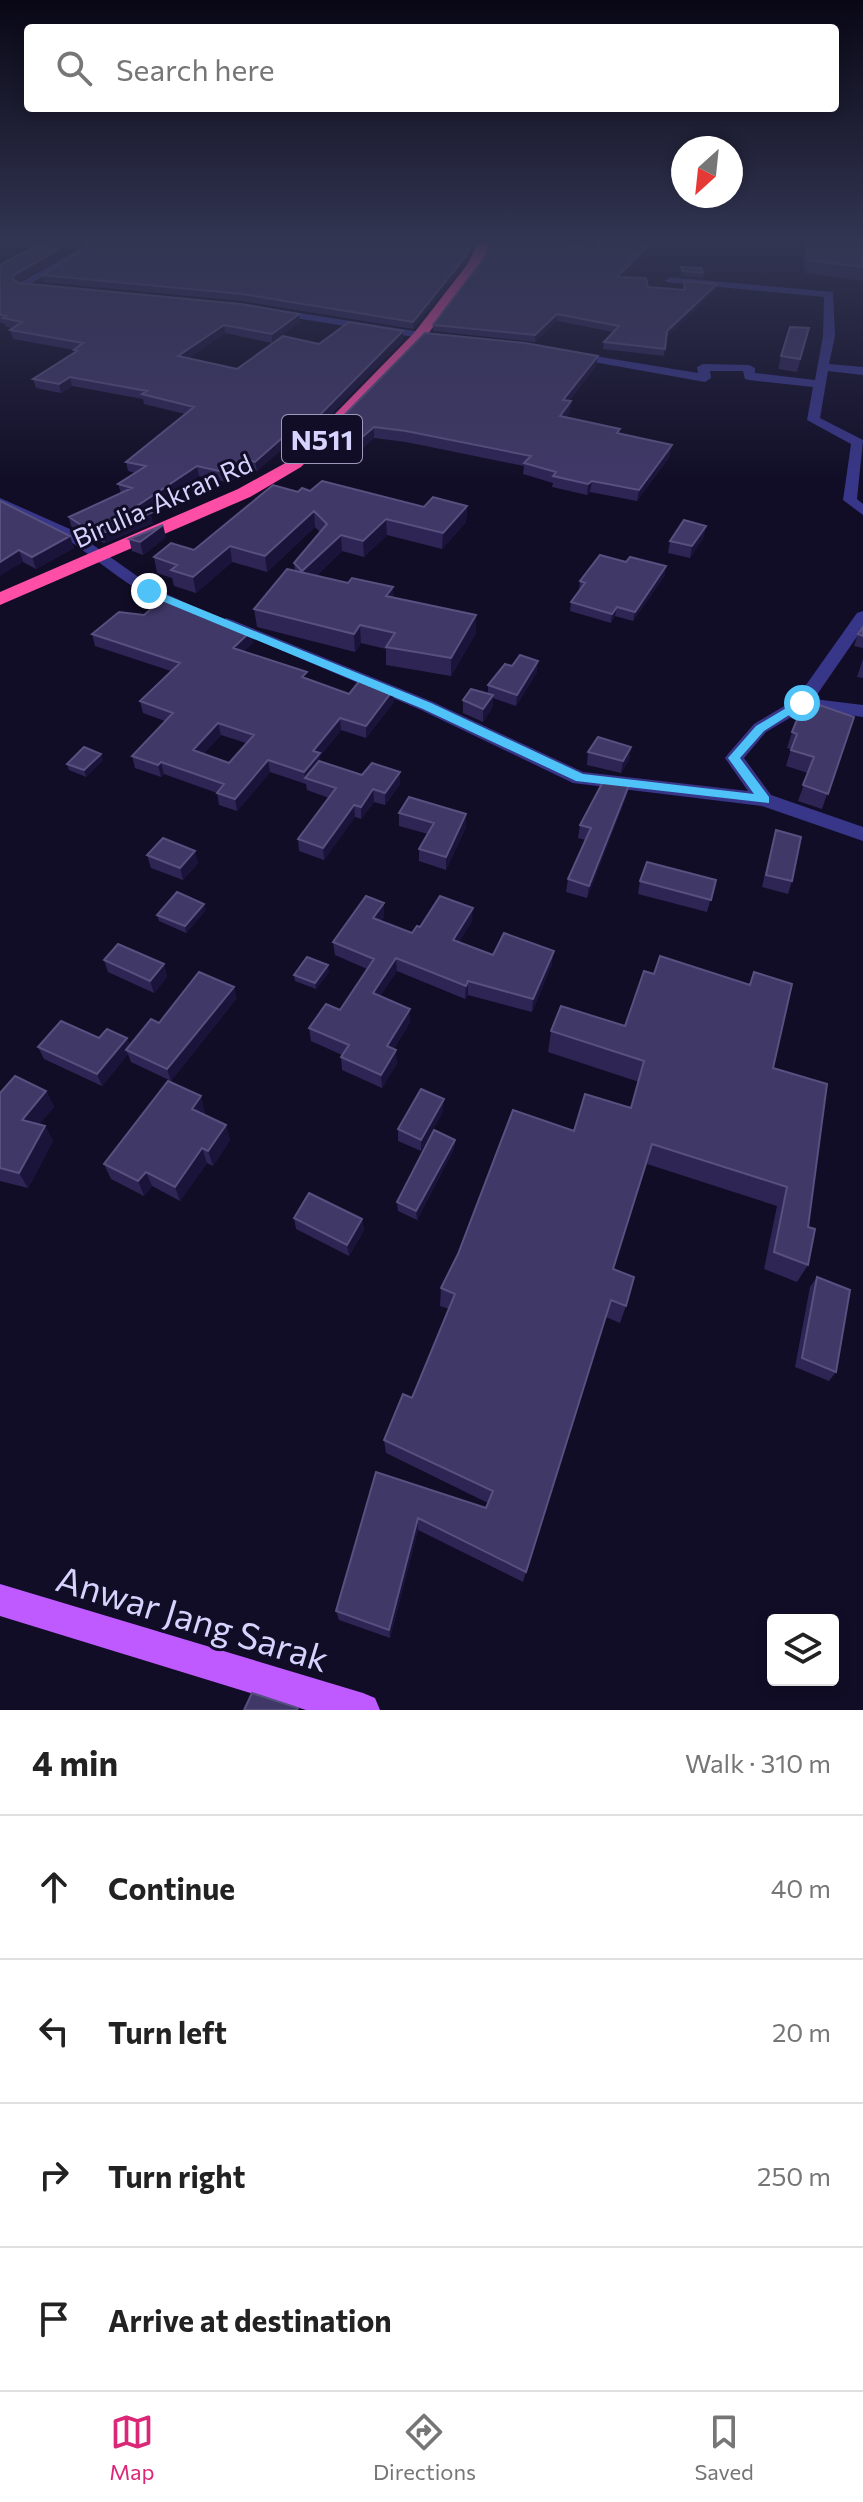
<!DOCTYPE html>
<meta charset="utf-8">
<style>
:root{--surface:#fff;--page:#f6f6f6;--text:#222;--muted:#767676;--line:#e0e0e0;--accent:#db2777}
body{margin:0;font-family:Commissioner,sans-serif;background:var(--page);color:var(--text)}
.controls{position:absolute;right:24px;bottom:24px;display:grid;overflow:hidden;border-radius:8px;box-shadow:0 4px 12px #0003}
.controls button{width:72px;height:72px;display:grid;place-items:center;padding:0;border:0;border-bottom:2px solid var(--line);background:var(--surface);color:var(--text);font:40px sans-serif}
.compass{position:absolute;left:671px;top:136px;width:72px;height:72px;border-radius:50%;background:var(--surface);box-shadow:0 4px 12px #0003;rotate:207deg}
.stop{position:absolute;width:24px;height:24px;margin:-18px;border:6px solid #4fc3f7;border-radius:50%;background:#fff}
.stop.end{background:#4fc3f7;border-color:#fff;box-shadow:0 2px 8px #0008}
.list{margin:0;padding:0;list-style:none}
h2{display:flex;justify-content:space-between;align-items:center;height:104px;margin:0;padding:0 32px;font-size:34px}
h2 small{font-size:26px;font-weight:400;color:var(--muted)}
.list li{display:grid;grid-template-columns:52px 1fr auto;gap:24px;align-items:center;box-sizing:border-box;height:144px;padding:0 32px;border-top:2px solid var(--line)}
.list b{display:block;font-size:30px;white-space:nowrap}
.list em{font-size:26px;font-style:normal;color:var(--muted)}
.icon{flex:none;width:44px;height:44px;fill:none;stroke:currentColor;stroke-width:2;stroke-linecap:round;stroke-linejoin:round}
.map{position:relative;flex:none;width:863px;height:1710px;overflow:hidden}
.search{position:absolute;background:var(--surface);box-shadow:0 4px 12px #0003;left:24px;right:24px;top:24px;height:88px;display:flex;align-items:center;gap:20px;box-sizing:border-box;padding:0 28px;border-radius:8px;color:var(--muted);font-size:30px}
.sheet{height:680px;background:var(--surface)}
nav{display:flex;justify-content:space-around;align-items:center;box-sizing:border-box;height:112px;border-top:2px solid var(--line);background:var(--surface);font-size:22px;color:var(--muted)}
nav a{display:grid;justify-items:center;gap:4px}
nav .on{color:var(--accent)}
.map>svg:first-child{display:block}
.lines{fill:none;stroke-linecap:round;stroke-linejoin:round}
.minor{fill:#383688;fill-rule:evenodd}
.major{fill:#be5aff;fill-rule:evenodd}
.highway{fill:#ff4ea5;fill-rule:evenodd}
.wall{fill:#2e2555;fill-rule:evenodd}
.shaded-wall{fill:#1b143a}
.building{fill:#403867;stroke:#58507f;stroke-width:2;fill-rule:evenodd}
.route{fill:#4fc3f7}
.labels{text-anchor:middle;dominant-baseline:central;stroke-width:6;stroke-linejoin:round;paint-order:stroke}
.far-street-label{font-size:26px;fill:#d7d3ff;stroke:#110d26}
.shield{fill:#110d26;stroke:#9c98be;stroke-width:2}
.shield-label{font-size:28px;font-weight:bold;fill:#d7d3ff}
.near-street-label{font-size:36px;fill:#d7d3ff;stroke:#110d26}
</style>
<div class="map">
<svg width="863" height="1710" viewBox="0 0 863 1710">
<rect width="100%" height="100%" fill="#110d26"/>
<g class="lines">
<!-- minor -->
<path class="minor" d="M89 243H101L32 283 51 288V292L18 284Z
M670 277 833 292 835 336 829 364 863 367V375L828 371 820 418 863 440 857 499 863 504V515L843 500 851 444 807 420 813 387 749 380 745 379 743 371H710L711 378 705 382 566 357 564 355 570 352 698 373 697 367 703 364 749 365 755 368V373L815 380 823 336 824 297 666 282 665 280Z
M274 309 440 335 446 338 440 341 270 314 269 312Z
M0 498 72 530 154 588 197 608 195 611C162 618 91 553 62 536 43 525 20 517 0 507Z
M863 611V628L814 699 863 705V717L805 709 766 732 744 758 771 795 863 827V841L762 806 573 783 421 710 218 623 226 618 232 620 433 702 583 772 748 791 725 758 728 754 754 724 796 699 857 613Z"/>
<!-- major -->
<path class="major" d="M0 1584 363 1693 375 1698 380 1710H306L0 1616Z"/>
<!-- highway -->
<path class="highway" d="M478 243H490L479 266 424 339 301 467 250 497 0 605V592L238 489 289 461 414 333 467 265Z"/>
</g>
<!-- wall -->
<path class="wall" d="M863 243V281L805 273 803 256 806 244Z
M59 249 61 257 18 282 300 322 272 343 225 333 188 359 237 369 319 344 403 340 295 451 283 448 257 471 246 469 230 483 199 476 146 511 153 523 105 543 90 539 71 526 69 517 121 493 118 484 135 473 128 471 126 462 185 414 144 404 143 399 72 386 61 393 36 388 33 379 74 353V350L13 339 10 330 13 328 6 327 5 324 0 323V265Z
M594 249 648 253 623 278 648 287 683 290 684 281 716 290 666 338 664 356 603 349 604 342 613 332 557 321 535 342 433 331V325L482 261Z
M464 263 413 329 242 301 43 282 42 275Z
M681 267 703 273V278L681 276Z
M809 328 797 372 778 369 781 356Z
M425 333 596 366 569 401 570 412 566 417 619 433 670 456 637 501 590 492 587 495 552 487 553 483 523 474 524 466 406 442 374 438 346 463 316 456 315 445Z
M310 491 424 507 467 506 466 522 442 549 387 535 364 557 342 551 316 576 394 598 476 633 451 676 386 665V649L361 643 355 652 257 627 254 609 295 571 294 563 320 532 315 527 267 572 232 562 196 593 174 586 172 578 157 573 154 557 194 550 298 492Z
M0 501 74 548 36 569 23 562Z
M706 526 703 538 690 558 668 553 670 541Z
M166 537 143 555 132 551 129 539Z
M665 575 633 621 615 616 611 623 570 611 571 602 579 590 580 581Z
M863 627V648L854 646 858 634Z
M92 634 253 643 244 651 308 679 349 694 394 702 366 738 341 730 320 756V761L362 775 400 784 385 805 374 802 361 819 355 817 324 860 299 851 298 839 329 798 307 790 306 784 270 772 237 811 219 805 217 793 164 774 161 777 135 768 132 756 165 721 143 713 140 701 171 671 95 646ZM221 735 246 743 229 763 203 754Z
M863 659V678L857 677Z
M537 672 516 706 493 698 492 708 483 722 463 713V700L488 693V685Z
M854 717 822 809 798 801 808 773 786 766 791 749 787 748 792 732Z
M631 747 629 760 621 773 587 765 588 752Z
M103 760 86 777 69 770 67 764Z
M629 785 626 797 587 898 566 892 568 879 586 840 578 838 580 825Z
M399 813 466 827 446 870 419 861V849L428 834 399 826Z
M776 830 792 881 788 894 762 887 772 843Z
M147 855 198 863 183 880 151 868Z
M716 880 707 912 638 894 640 881Z
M384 903V917L381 921 412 933 420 927 472 921 459 942 493 955 552 964 532 1012 468 995 465 999 397 971 380 996 410 1022 394 1049 397 1063 382 1088 342 1070 341 1057 342 1055 311 1041 309 1028 340 1010 367 969 335 955 333 942Z
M206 910 186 933 159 921 157 915Z
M104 960 164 964 167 977 154 993 108 972Z
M329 972 316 989 295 981 294 975Z
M754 972 773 1068 808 1227V1265L797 1282 764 1269 777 1206 647 1164 613 1269 626 1306 620 1323 606 1317 523 1582 418 1530 390 1638 339 1620 336 1611 376 1472 486 1508 488 1503 386 1453 384 1440 412 1398 449 1309 440 1306 441 1288 574 1131 631 1108 639 1082 548 1052 551 1031 625 1026 654 974 749 984Z
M234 987 236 999 171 1081 131 1062 128 1054 102 1086 44 1059 38 1047 127 1038 130 1046 159 1023Z
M46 1091 54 1107 39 1124 45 1126 53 1141 28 1188 0 1181V1093Z
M443 1111 421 1151 398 1141V1129Z
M205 1112 204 1114 226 1125 230 1140 213 1166 207 1163 180 1201 152 1186 144 1196 111 1179 104 1164Z
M455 1140 454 1149 417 1220 398 1211 397 1202Z
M294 1218 362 1219 364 1230 349 1256 296 1229Z
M817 1277 836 1372 829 1381 795 1367 810 1287Z"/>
<!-- shaded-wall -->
<path class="shaded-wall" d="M0 243H13L0 249Z
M472 243H475L464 263 413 329V322Z
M648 246V253L616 284 617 277Z
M59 249 61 257 16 283 13 279 14 275Z
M717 284 716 290 666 338 667 331Z
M299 314 300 322 272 343V334Z
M557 314V321L535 342V335Z
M224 325 225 333 179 365 178 356Z
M403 331V340L295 451 294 441Z
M598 356 596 366 562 410 563 400Z
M70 377 72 386 61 393 59 384Z
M571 401 570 412 559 426 560 416Z
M374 427V438L346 463 345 452Z
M282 438 283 448 257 471 255 462Z
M672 445 670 456 637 501 639 490Z
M245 459 246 469 230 483 228 473Z
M197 466 199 476 136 518 134 508Z
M592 481 590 492 587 495 588 484Z
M467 506 466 522 442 549 443 533Z
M314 511 315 527 267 572 265 556Z
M151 513 153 523 105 543 103 533Z
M386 519 387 535 364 557 363 541Z
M163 525 166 537 143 555 140 542Z
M706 526 703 538 690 558 692 546Z
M341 535 342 551 304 587 302 571Z
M70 536 74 548 36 569 32 557Z
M230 546 232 562 196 593 193 577Z
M19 550 23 562 0 576V562Z
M666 566 665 575 633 621 635 612Z
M393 587 394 605 386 596Z
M617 607 615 616 611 623 612 614Z
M476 615V633L451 676V658Z
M360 625 361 643 355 652 354 634Z
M251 631 253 643 235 659 233 648Z
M538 661 537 672 516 706 517 695Z
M393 690 394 702 366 738V726Z
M493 695 492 708 483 722V709Z
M340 718 341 730 320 756 321 765 305 778 306 784 304 772 313 751Z
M218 723 221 735 195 762 193 750Z
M631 747 629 760 621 773 623 761Z
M101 754 103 760 86 777 84 770Z
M268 760 270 772 237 811 235 799Z
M161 762 164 774 161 777 158 765Z
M400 772V784L385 805V793Z
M629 785 626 797 587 898 589 886Z
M373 789 374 802 361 819V807Z
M354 805 355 817 324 860 323 848Z
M466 814V827L446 870V857Z
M195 851 198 863 183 880 180 868Z
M384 903V917L374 931 373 918Z
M204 904 206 910 186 933 185 926Z
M473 908 472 921 453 953V940Z
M554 951 552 964 532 1012 533 999Z
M396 958 397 971 374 1006 373 993Z
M164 964 167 977 154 993 150 981Z
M328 965 329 972 316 989 315 983Z
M468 981V995L465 999 466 986Z
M234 987 236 999 171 1081 167 1069Z
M410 1009V1022L388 1059 387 1046Z
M127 1038 131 1050H126L128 1054 102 1086 97 1074Z
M396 1050 397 1063 382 1088 381 1075Z
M46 1091 54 1107 30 1135 22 1120Z
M201 1096 205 1112 197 1124 192 1109Z
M444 1099 443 1111 421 1151V1140Z
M226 1125 230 1140 213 1166 208 1151Z
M45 1126 53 1141 28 1188 19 1173Z
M455 1140 454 1149 417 1220 416 1211Z
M202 1148 207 1163 180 1201 175 1187Z
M146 1172 152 1186 144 1196 138 1181Z
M362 1219 364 1230 349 1256 347 1245Z
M418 1518V1530L390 1638 389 1630Z"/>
<!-- building -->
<path class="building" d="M92 243H472L465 257 413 322 242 294 42 275Z
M491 243H561L594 249 601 243H626L648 246 617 277 646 278 648 287 685 290 684 281 717 284 667 331 665 349 604 342 619 326 557 314 535 335 433 325 482 261Z
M807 243H863V267L808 260Z
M38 245 59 249 14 275 13 279 19 283 241 304 299 314 272 334 224 325 178 356 237 369 283 336 319 344 349 322 403 331 294 441 282 438 255 462 245 459 228 473 197 466 134 508 151 513 103 533 87 529 69 517 132 488 118 484 146 466 126 462 194 407 142 394 147 391 70 377 59 384 33 379 77 351 74 350 83 343 10 330 22 322 3 318 6 316 0 315V265Z
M681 267 702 268 703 273 682 271Z
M790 327 809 328 800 359 781 356Z
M425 333 525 343 598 356 563 400 571 401 560 416 620 429 617 433 672 445 639 490 592 481 588 484 553 476 556 472 524 463 531 456 406 431 374 427 345 452 315 445Z
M322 481 424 507 433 497 467 506 443 533 386 519 363 541 341 535 302 571 294 563 327 524 314 511 265 556 230 546 193 577 171 570 177 565 154 557 171 543 194 550 273 485 298 492 302 488 310 491Z
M0 501 70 536 32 557 19 550 0 562Z
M684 520 706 526 692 546 670 541Z
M163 525 140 542 129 539Z
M600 555 626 562 630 557 666 566 635 612 617 607 612 614 571 602 585 583 580 581Z
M287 569 348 583 352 578 393 587 386 596 476 615 451 658 386 647 395 633 360 625 354 634 254 609Z
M166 596 251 631 233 648 307 672 302 677 349 694 361 679 393 690 366 726 340 718 313 751 320 753 304 772 268 760 235 799 217 793 224 784 161 762 158 765 132 756 173 713 140 701 180 663 92 634 119 612 144 615ZM218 723 254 735 229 763 193 750Z
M863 627V636L858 634Z
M520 655 538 661 517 695 488 685 505 664 512 666Z
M471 689 493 695 483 709 463 700Z
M805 700 854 717 828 794 803 785 814 757 791 750 797 734 792 732Z
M598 737 631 747 623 761 588 752Z
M84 747 101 754 84 770 67 764Z
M319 761 362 775 372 763 400 772 385 793 373 789 361 807 354 805 323 848 298 839 336 788 305 778Z
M605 778 629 785 589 886 568 879 591 828 580 825Z
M409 797 466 814 446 857 419 849 434 823 399 813Z
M776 830 801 837 792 881 766 875Z
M163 838 195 851 180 868 147 855Z
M647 862 716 880 711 900 640 881Z
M177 892 204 904 185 926 157 915Z
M366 896 384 903 373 918 412 933 417 926 420 927 440 896 473 908 453 940 493 955 504 933 554 951 533 999 468 981 466 986 396 958 373 993 410 1009 387 1046 396 1050 381 1075 341 1057 349 1045 309 1028 326 1004 340 1010 374 959 333 942Z
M118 944 164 964 150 981 104 960Z
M660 956 750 985 754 972 792 984 773 1068 827 1084 808 1227 815 1229 808 1265 774 1252 787 1187 652 1144 613 1269 634 1277 626 1306 611 1300 526 1572 418 1518 389 1630 336 1611 376 1472 486 1508 493 1491 384 1440 403 1394 412 1398 455 1294 441 1288 458 1254 513 1110 574 1131 585 1094 631 1108 644 1061 551 1031 561 1006 625 1026 644 971 654 974Z
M307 957 328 965 315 983 294 975Z
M199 972 234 987 167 1069 126 1050 151 1019 159 1023Z
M61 1021 99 1038 107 1029 127 1038 97 1074 38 1047Z
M15 1076 46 1091 22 1120 45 1126 19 1173 0 1168V1093Z
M168 1081 201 1096 192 1109 226 1125 208 1151 202 1148 175 1187 146 1172 138 1181 104 1164Z
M421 1089 444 1099 421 1140 398 1129Z
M434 1130 455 1140 416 1211 397 1202Z
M309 1193 362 1219 347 1245 294 1218Z
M817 1277 850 1290 836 1372 802 1358Z
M252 1693 298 1708 297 1710H244Z"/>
<!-- sky -->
<linearGradient id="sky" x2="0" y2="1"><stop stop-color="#090715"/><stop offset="0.5" stop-color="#323552"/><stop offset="1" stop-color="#323552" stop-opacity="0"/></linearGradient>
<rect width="863" height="482" fill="url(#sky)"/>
<!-- route -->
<path class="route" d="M149 588 431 703 583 774 754 794 728 758 756 726 798 701 808 703 764 731 740 758 769 797V803L576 781 423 709 145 594 144 591Z"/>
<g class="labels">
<!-- far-street labels -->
<g class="far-street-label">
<text transform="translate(162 500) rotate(-24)">Birulia-Akran Rd</text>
</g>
<!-- shield labels -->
<rect class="shield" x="282" y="415" width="80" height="48" rx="6"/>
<g class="shield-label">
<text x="322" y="439">N511</text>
</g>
<!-- near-street labels -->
<g class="near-street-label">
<text transform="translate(193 1617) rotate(17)">Anwar Jang Sarak</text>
</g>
</g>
</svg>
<div class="controls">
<button><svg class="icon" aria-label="layers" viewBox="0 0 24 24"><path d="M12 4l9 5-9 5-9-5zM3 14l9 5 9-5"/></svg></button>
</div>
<svg class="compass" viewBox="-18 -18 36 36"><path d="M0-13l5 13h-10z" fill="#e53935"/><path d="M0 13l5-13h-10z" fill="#767676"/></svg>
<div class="stop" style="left:802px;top:703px"></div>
<div class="stop end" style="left:149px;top:591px"></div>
<div class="search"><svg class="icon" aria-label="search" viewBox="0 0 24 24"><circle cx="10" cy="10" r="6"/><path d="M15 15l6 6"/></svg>Search here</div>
</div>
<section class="sheet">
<h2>4 min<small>Walk · 310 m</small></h2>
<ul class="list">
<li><svg class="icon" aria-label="ahead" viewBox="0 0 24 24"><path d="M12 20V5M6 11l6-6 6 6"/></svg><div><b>Continue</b></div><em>40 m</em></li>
<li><svg class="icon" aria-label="left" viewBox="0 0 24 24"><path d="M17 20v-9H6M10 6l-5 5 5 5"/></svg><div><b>Turn left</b></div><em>20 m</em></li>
<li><svg class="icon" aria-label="right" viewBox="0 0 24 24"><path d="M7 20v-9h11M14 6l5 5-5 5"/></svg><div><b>Turn right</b></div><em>250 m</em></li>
<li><svg class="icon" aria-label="arrive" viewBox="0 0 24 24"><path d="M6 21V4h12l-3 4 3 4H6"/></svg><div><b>Arrive at destination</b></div></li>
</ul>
</section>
<nav>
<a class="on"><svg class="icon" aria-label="map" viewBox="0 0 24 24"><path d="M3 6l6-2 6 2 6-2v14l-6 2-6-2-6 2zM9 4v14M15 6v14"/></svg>Map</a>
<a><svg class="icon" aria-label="directions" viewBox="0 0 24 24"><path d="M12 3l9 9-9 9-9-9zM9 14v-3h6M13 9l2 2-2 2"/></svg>Directions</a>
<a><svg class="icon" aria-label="saved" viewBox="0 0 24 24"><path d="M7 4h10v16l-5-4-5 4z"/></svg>Saved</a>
</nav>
